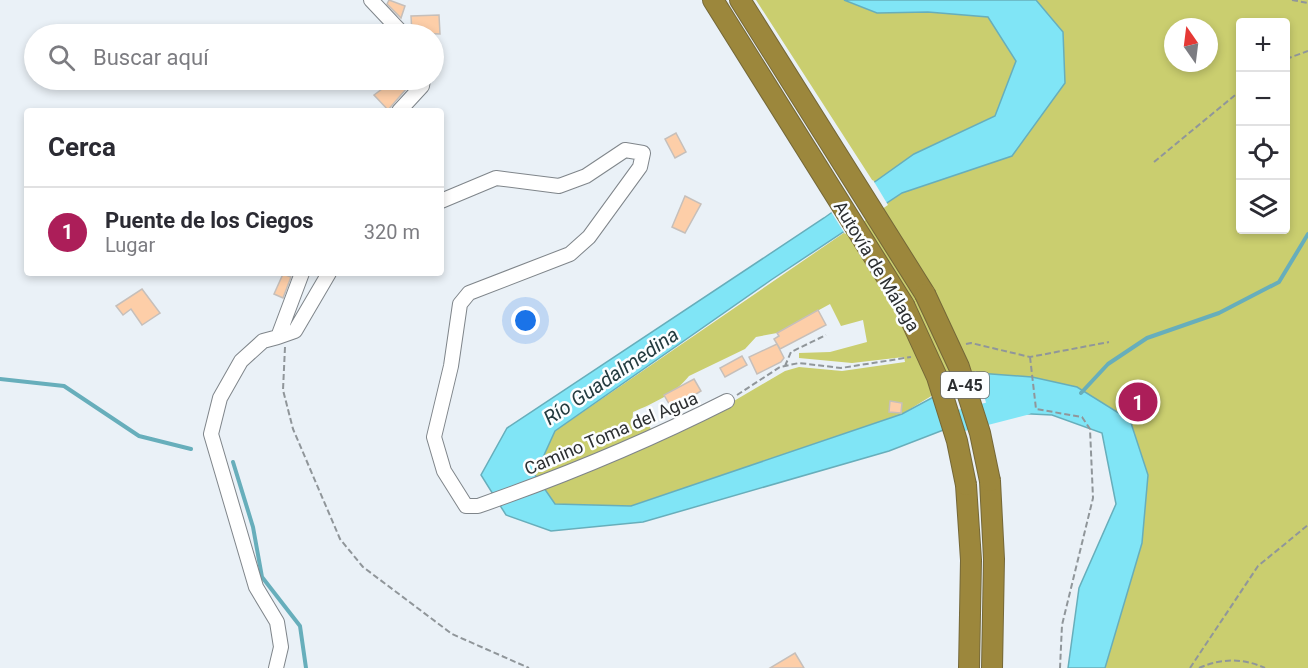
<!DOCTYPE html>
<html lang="es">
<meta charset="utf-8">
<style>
:root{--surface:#fff;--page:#f7f7f7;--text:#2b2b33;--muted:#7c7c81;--line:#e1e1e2;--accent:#ac1e59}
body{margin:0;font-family:Roboto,sans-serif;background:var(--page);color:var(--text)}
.controls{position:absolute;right:18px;top:18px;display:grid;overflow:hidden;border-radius:6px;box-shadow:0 3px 9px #0003}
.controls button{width:54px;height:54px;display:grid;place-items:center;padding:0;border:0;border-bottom:2px solid var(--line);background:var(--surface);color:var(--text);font:30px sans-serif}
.compass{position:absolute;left:1164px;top:18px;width:54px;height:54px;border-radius:50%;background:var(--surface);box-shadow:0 3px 9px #0003;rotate:346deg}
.you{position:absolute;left:526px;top:321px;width:21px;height:21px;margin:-15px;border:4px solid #fff;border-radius:50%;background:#1a73e8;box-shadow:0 0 0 9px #1a73e833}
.badge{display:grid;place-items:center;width:39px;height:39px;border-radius:50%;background:var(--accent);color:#fff;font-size:20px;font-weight:700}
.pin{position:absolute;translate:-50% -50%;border:3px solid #fff;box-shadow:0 2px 6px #0006}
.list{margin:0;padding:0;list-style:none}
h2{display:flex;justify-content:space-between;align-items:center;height:78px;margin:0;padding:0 24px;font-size:26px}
h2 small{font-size:20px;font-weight:400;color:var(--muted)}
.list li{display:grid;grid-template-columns:39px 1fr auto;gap:18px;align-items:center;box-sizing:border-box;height:90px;padding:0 24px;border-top:2px solid var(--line)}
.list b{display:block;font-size:22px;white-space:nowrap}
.list p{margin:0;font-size:20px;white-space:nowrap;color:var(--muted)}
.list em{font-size:20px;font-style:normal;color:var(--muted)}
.icon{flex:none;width:33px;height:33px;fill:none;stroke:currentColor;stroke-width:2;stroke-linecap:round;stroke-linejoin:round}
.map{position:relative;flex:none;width:1308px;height:668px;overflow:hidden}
.search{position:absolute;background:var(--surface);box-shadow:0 3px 9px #0003;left:24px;top:24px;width:420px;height:66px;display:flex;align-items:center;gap:15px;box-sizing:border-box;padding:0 21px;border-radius:33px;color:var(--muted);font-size:22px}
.panel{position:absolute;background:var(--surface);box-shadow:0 3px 9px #0003;left:24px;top:108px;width:420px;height:168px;border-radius:6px}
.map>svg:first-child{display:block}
.green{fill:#cace6f;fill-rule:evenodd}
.water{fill:#80e5f6;stroke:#67aebb;stroke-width:1.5}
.pier{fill:#eaf1f7}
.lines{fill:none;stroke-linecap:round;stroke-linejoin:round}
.stream{stroke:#67aebb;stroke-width:4}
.river{stroke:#80e5f6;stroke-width:22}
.building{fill:#fdcea8;stroke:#c6bfba;stroke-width:1.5}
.minor-casing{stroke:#7f858a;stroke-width:16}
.highway-casing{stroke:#756838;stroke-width:22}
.path{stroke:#90969a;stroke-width:2;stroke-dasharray:6 3;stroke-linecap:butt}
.minor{stroke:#fff;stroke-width:14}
.highway{stroke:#9c873c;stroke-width:20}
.highway-bridge-casing{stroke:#756838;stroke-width:22;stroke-linecap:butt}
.highway-bridge{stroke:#9c873c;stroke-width:20}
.labels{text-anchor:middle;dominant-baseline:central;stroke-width:5;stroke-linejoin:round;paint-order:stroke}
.shield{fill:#fcfeff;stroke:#6a6d6f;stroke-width:1.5}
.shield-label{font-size:16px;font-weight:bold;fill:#2c2f31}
.street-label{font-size:18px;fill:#2c2f31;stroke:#fcfeff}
.water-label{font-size:20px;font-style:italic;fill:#243c40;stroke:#fcfeff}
</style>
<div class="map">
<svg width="1308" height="668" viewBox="0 0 1308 668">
<rect width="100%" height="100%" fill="#eaf1f7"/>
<!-- green -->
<path class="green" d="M756 0H844L877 13 928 12 988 17 1016 61 995 116 914 154 874 183Z
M1036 0H1308V668H1105L1142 543 1130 420 1076 387 1032 377 933 395 902 414 631 506 555 504 544 488 661 439 722 408 785 371 799 367 842 371 905 362 904 357 852 363 799 358V353L830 352 867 342 863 320 841 326 830 304 777 333 756 337 745 349 689 376C676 393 652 404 633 412L632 429 649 424 652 433 538 479 535 475 555 431 902 193 951 175 1063 32ZM1240 22H1286V230H1240ZM1173 27H1209V63H1173Z"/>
<!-- water -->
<path class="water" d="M844 0H1036L1063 32 1065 83 1012 156 902 193 771 280 555 431 535 475 555 504 631 506 902 414 978 373 1032 377 1077 387 1130 420 1148 475 1142 543 1105 668H1068L1079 588 1116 504 1102 433 1052 415 990 412 889 451 643 522 551 531 506 515 481 475 507 428 824 218 914 154 995 116 1016 61 988 17 928 12 877 13Z"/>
<!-- pier -->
<path class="pier" d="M873 180 888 205 845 234 830 210Z
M976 371 990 415 946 433 933 392Z"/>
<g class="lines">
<!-- stream -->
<path class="stream" d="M0 379 64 386 139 436 191 449
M1081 393 1108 364 1147 338 1219 313 1279 282 1308 234
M233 462 253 527 262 577 300 626 306 668"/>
<!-- river -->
<path class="river" d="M955 422 1025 404"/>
</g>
<!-- building -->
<path class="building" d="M389 0 405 6 401 18 387 4Z
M439 15 440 34 412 33 411 16Z
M394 80H414L388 110 374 95Z
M676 133 686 152 675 158 665 139Z
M685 196 701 204 685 233 672 227Z
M283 274 291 277 283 298 274 294Z
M142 289 160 313 142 325 131 309 123 315 116 306Z
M818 310 826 325 780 349 774 339 779 336 777 333Z
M777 344 784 358 781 362 757 374 749 357Z
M742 356 747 365 725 377 720 368Z
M694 379 701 391 672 409 664 395Z
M890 401 902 403 901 413 889 412Z
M795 653 804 668H770Z"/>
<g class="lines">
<defs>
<path id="minor" d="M371 0 403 34
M399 111 422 86 423 80
M441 201 496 178 559 186 586 176 625 150 643 153 640 167 589 237 570 254 469 293 460 304 451 366 434 437 444 471 466 506H478C564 476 646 442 727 401
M278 337 295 331 329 273
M276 668 281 647 277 622 256 587 211 434 220 398 241 361 263 341 278 337 302 273"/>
<path id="highway" d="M713 0 904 305
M740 0 925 294
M990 481 994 559 992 668
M966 485 971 560 969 668"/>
</defs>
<!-- minor casing -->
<use href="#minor" class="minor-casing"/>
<!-- highway casing -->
<use href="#highway" class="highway-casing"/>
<!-- path -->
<path class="path" d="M1292 0 1308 3
M1286 59 1308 51
M1154 162 1240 91
M966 344 971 343 1030 357 1109 342
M285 347 283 390 293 429 340 539 363 567 452 634 529 668
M1030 357 1036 409 1082 417 1090 429 1093 498 1062 625 1060 668
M785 366 791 352 826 335
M737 395 780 367 799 363 841 368 911 357
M1190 668 1258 566 1308 525
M1199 668C1222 658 1243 658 1265 668"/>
<!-- minor -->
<use href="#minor" class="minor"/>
<!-- highway -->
<use href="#highway" class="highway"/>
<defs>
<path id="highway-bridge" d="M925 294 959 367 980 433 990 481
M904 305 937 377 957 441 966 485"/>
</defs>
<!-- highway-bridge casing -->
<use href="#highway-bridge" class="highway-bridge-casing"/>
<!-- highway-bridge -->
<use href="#highway-bridge" class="highway-bridge"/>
</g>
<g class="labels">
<!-- shield labels -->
<rect class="shield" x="941" y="372" width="48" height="26" rx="4.5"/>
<g class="shield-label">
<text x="965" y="385">A-45</text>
</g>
<!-- street labels -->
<g class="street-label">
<text transform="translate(877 266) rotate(59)">Autovía de Málaga</text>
<text transform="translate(611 433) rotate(-23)">Camino Toma del Agua</text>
</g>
<!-- water labels -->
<g class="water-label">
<text transform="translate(611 376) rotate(-34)">Río Guadalmedina</text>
</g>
</g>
</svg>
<div class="controls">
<button>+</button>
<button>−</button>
<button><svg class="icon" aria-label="locate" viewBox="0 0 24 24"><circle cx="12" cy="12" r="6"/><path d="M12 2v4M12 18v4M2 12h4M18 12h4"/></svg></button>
<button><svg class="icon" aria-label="layers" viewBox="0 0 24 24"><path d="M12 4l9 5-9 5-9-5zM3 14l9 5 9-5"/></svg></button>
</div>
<svg class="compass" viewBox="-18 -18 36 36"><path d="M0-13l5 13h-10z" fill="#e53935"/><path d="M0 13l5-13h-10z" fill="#7c7c81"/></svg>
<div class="you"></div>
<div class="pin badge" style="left:1138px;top:402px">1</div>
<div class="search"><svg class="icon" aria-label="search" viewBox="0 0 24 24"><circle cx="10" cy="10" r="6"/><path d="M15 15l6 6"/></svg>Buscar aquí</div>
<section class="panel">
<h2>Cerca<small></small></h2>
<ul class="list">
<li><span class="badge">1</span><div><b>Puente de los Ciegos</b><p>Lugar</p></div><em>320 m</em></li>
</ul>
</section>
</div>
